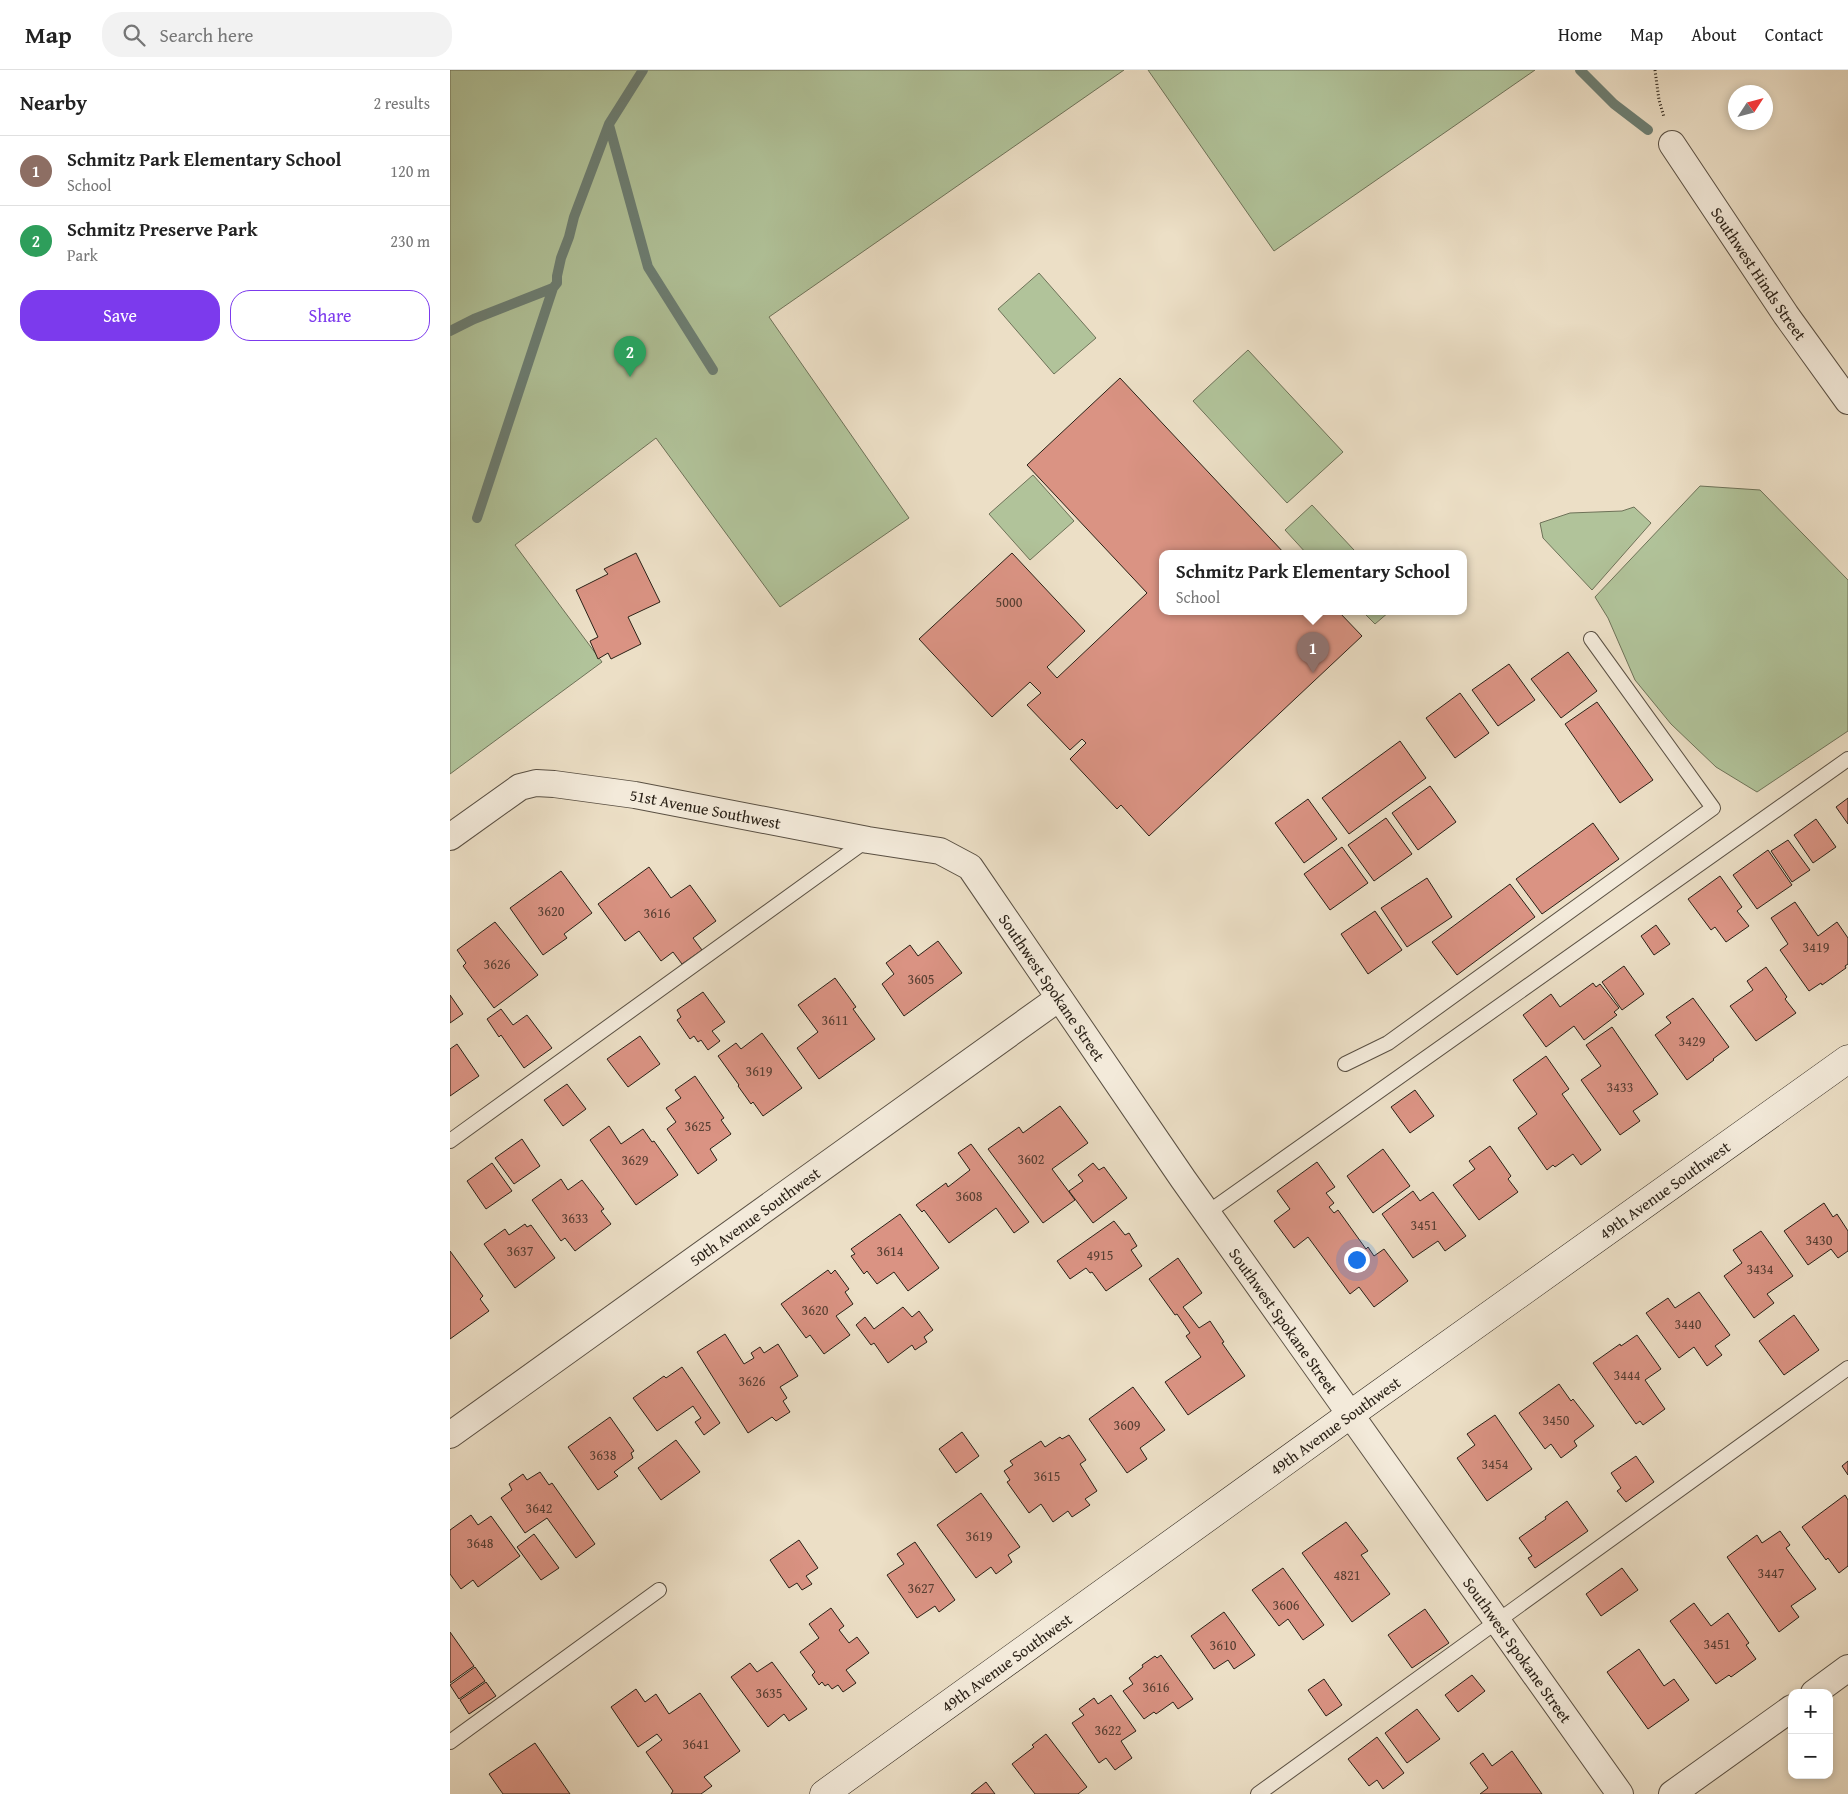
<!DOCTYPE html>
<meta charset="utf-8">
<style>
:root{--surface:#fff;--page:#f2f2f2;--text:#222;--muted:#767676;--line:#e0e0e0;--accent:#7c3aed}
body{margin:0;font-family:"Gentium Book Plus",serif;background:var(--page);color:var(--text)}
.controls{position:absolute;right:15px;bottom:15px;display:grid;overflow:hidden;border-radius:10px;box-shadow:0 2px 8px #0003}
.controls button{width:45px;height:45px;display:grid;place-items:center;padding:0;border:0;border-bottom:1px solid var(--line);background:var(--surface);color:var(--text);font:25px sans-serif}
.compass{position:absolute;left:1278px;top:15px;width:45px;height:45px;border-radius:50%;background:var(--surface);box-shadow:0 2px 8px #0003;rotate:54deg}
.you{position:absolute;left:906px;top:1189px;width:18px;height:18px;margin:-12px;border:4px solid #fff;border-radius:50%;background:#1a73e8;box-shadow:0 0 0 8px #1a73e833}
.badge{display:grid;place-items:center;width:32px;height:32px;border-radius:50%;background:var(--accent);color:#fff;font-size:16px;font-weight:700}
.pin{position:absolute;translate:-50% -41px;filter:drop-shadow(0 1px 2px #0008)}
.pin::after{content:'';position:absolute;top:26px;width:18px;height:15px;background:inherit;clip-path:polygon(0 0,100% 0,50% 100%)}
.popup{position:absolute;left:709px;top:480px;width:308px;height:65px;box-sizing:border-box;display:grid;place-content:center;border-radius:10px;background:var(--surface);filter:drop-shadow(0 1px 4px #0005);font-size:16px;white-space:nowrap;color:var(--muted)}
.popup b{font-size:19px;color:var(--text)}
.popup::after{content:'';position:absolute;left:50%;top:100%;margin-left:-10px;border:10px solid transparent;border-top-color:var(--surface)}
.list{margin:0;padding:0;list-style:none}
h2{display:flex;justify-content:space-between;align-items:center;height:65px;margin:0;padding:0 20px;font-size:21px}
h2 small{font-size:16px;font-weight:400;color:var(--muted)}
.list li{display:grid;grid-template-columns:32px 1fr auto;gap:15px;align-items:center;box-sizing:border-box;height:70px;padding:0 20px;border-top:1px solid var(--line)}
.list b{display:block;font-size:19px;white-space:nowrap}
.list p{margin:0;font-size:16px;white-space:nowrap;color:var(--muted)}
.list em{font-size:16px;font-style:normal;color:var(--muted)}
.actions{display:flex;gap:10px;padding:15px 20px}
.actions a{flex:1;padding:11px 0;border:1px solid var(--accent);border-radius:20px;text-align:center;font-size:18px;color:var(--accent)}
.actions .main{background:var(--accent);color:#fff}
.icon{flex:none;width:28px;height:28px;fill:none;stroke:currentColor;stroke-width:2;stroke-linecap:round;stroke-linejoin:round}
.map{position:relative;flex:none;width:1398px;height:1724px;overflow:hidden}
header{display:flex;align-items:center;gap:30px;box-sizing:border-box;height:70px;padding:0 25px;background:var(--surface);border-bottom:1px solid var(--line)}
header strong{font-size:24px}
nav{display:flex;gap:28px;margin-inline-start:auto;font-size:18px}
.search{width:350px;height:45px;background:var(--page);display:flex;align-items:center;gap:12px;box-sizing:border-box;padding:0 18px;border-radius:20px;color:var(--muted);font-size:19px}
main{display:flex}
aside{flex:1;background:var(--surface)}
.map>svg:first-child{display:block}
.green{fill:#b1c39a;stroke:#6e7258}
.lines{fill:none;stroke-linecap:round;stroke-linejoin:round}
.stream{stroke:#6d7f74;stroke-width:10}
.building{fill:#da9383;stroke:#2a2117}
.lane-casing{stroke:#5a5043;stroke-width:16}
.street-casing{stroke:#5a5043;stroke-width:28}
.secondary-casing{stroke:#2a2117;stroke-width:29}
.path{stroke:#2a2117;stroke-width:3;stroke-dasharray:1 2.5;stroke-linecap:butt}
.lane{stroke:#f3eada;stroke-width:14}
.street{stroke:#f3eada;stroke-width:26}
.secondary{stroke:#f3eada;stroke-width:28}
.labels{text-anchor:middle;dominant-baseline:central;stroke-width:4;stroke-linejoin:round;paint-order:stroke}
.number-label{font-size:14px;fill:#563e32}
.street-label{font-size:16px;fill:#2a2117;stroke:#f3eada}
</style>
<header>
<strong>Map</strong>
<div class="search"><svg class="icon" aria-label="search" viewBox="0 0 24 24"><circle cx="10" cy="10" r="6"/><path d="M15 15l6 6"/></svg>Search here</div>
<nav><a>Home</a><a>Map</a><a>About</a><a>Contact</a></nav>
</header>
<main>
<aside>
<h2>Nearby<small>2 results</small></h2>
<ul class="list">
<li><span class="badge" style="background:#8d6e63">1</span><div><b>Schmitz Park Elementary School</b><p>School</p></div><em>120 m</em></li>
<li><span class="badge" style="background:#2e9e5b">2</span><div><b>Schmitz Preserve Park</b><p>Park</p></div><em>230 m</em></li>
</ul>
<div class="actions"><a class="main">Save</a><a>Share</a></div>
</aside>
<div class="map">
<svg width="1398" height="1724" viewBox="0 0 1398 1724">
<rect width="100%" height="100%" fill="#ecdfc6"/>
<filter id="stains"><feTurbulence type="fractalNoise" baseFrequency=".004" numOctaves="4"/><feColorMatrix values="0 0 0 0 .2 0 0 0 0 .09 0 0 0 0 .02 0 0 0 .5 -.17"/></filter>
<radialGradient id="worn" r=".72"><stop offset=".6" stop-color="#630" stop-opacity="0"/><stop offset="1" stop-color="#630" stop-opacity=".3"/></radialGradient>
<!-- green -->
<path class="green" d="M0 0H674L319 247 459 448 330 537 206 368 65 475 152 592 0 704Z
M698 0H1085L824 181Z
M589 203 646 268 604 304 548 239Z
M798 280 893 382 837 433 743 331Z
M583 405 624 451 580 490 539 444Z
M1250 416 1310 420 1398 510V661L1307 722 1266 697 1221 654 1185 610 1158 548 1145 527Z
M862 435 904 480 899 484H857L835 460Z
M1184 437 1201 453 1142 520 1093 468 1090 453 1120 443 1172 441Z
M913 542H939L925 554Z"/>
<g class="lines">
<!-- stream -->
<path class="stream" d="M1130 0 1164 34 1198 60
M159 55 198 197 263 300
M0 261 24 249 103 218
M27 448 103 218 107 213V206L111 188 119 167 124 147 159 54 193 0"/>
</g>
<!-- building -->
<path class="building" d="M670 308 835 484H713V542H889L912 566 699 766 671 735 667 739 620 689 636 673 632 669 620 680 577 635 591 623 580 612 542 647 469 569 562 483 635 561 597 597 607 608 697 523 577 395Z
M186 483 210 532 178 547 191 574 161 589 158 583 148 589 140 571 148 567 126 520 158 504 154 499Z
M1118 582 1147 621 1111 648 1081 609Z
M1059 594 1085 630 1048 656 1022 620Z
M1010 623 1039 663 1005 688 976 648Z
M1147 632 1203 710 1170 733 1115 654Z
M950 671 976 708 899 764 872 728Z
M980 716 1006 752 968 780 942 743Z
M1398 728V754L1386 737Z
M858 729 887 769 854 793 825 753Z
M936 748 962 784 924 811 898 775Z
M1366 749 1386 777 1363 793 1344 765Z
M1143 753 1169 789 1092 844 1066 809Z
M1338 770 1360 800 1342 812 1321 781Z
M892 777 918 813 880 840 854 804Z
M1318 780 1342 815 1307 839 1283 805Z
M199 797 221 828 240 815 266 851 243 868 252 880 232 894 223 882 211 891 189 861 175 871 148 834Z
M111 801 142 843 114 864 117 868 93 885 60 838Z
M1270 806 1292 837 1287 841 1299 856 1276 872 1265 857 1261 860 1238 829Z
M977 808 1002 847 957 877 931 838Z
M1060 814 1085 847 1007 905 982 872Z
M1345 832 1368 866 1387 852 1398 868V894L1395 896 1396 898 1372 915 1371 913 1359 921 1330 880 1338 874 1321 848Z
M925 841 952 880 918 904 891 864Z
M45 852 88 905 44 938 13 896 16 893 7 880Z
M1206 855 1220 874 1204 885 1191 866Z
M488 871 512 903 454 946 432 914 444 904 436 893 460 875 468 886Z
M1174 896 1194 924 1172 940 1152 912Z
M1316 897 1337 927 1335 929 1346 943 1306 971 1280 936 1303 920 1297 911Z
M385 908 406 937 403 939 425 969 369 1009 347 978 368 962 348 935Z
M1143 913 1146 917 1150 914 1169 938 1164 942 1167 945 1134 970 1124 956 1096 977 1073 945 1101 924 1110 937Z
M253 922 275 952 262 961 270 971 258 980 251 970 248 972 244 966 240 969 227 950 231 947 227 940Z
M0 925 13 944 0 953Z
M1243 928 1279 977 1263 989 1264 990 1237 1010 1205 965 1221 953 1216 947Z
M51 939 63 955 77 945 102 978 74 998 51 965 49 967 37 949Z
M1162 957 1208 1024 1183 1041 1190 1051 1170 1065 1131 1010 1151 996 1136 975Z
M312 963 352 1018 313 1046 303 1032 301 1034 288 1016 289 1015 268 986 286 973 291 979Z
M190 966 210 994 178 1017 157 989Z
M7 974 29 1006 0 1026V979Z
M1096 986 1119 1019 1112 1024 1151 1080 1131 1095 1123 1084 1105 1097 1103 1095 1097 1100 1068 1058 1087 1044 1063 1010Z
M245 1006 274 1048 271 1050 281 1064 260 1079 267 1090 248 1104 217 1059 226 1052 216 1038 231 1028 225 1020Z
M117 1014 136 1039 113 1056 94 1030Z
M965 1020 984 1046 960 1063 941 1037Z
M610 1036 638 1073 602 1099 625 1130 593 1153 538 1079 569 1057 573 1063Z
M159 1056 171 1074 193 1059 202 1072 204 1071 228 1105 186 1135 140 1070Z
M72 1069 90 1096 64 1114 45 1088Z
M521 1074 579 1152 564 1163 546 1138 499 1173 474 1140 472 1142 466 1135 496 1113 498 1117 520 1100 508 1083Z
M1040 1076 1061 1106 1058 1109 1068 1122 1029 1150 1003 1115 1025 1099 1019 1091Z
M933 1079 960 1116 923 1143 897 1106Z
M867 1092 885 1117 876 1123 884 1133 879 1137 884 1143 888 1140 916 1179 918 1177 924 1186 934 1179 958 1211 924 1237 909 1217 900 1224 858 1167 844 1178 824 1151 840 1139 827 1121Z
M42 1093 62 1121 36 1139 17 1111Z
M643 1093 649 1100 654 1097 677 1128 643 1153 619 1121 633 1111 628 1105Z
M111 1109 118 1120 132 1110 154 1139 151 1141 161 1154 125 1181 115 1168 111 1171 82 1130Z
M963 1121 970 1131 983 1122 1016 1166 995 1181 988 1171 963 1188 932 1144Z
M1374 1133 1383 1147 1387 1144 1398 1161V1181L1388 1188 1381 1179 1358 1195 1334 1161Z
M450 1144 489 1198 458 1221 444 1202 427 1214 417 1201 414 1204 401 1186 405 1184 401 1179Z
M664 1151 675 1165 679 1163 687 1176 681 1180 692 1196 656 1221 642 1202 640 1203 636 1198 620 1209 607 1191Z
M75 1154 77 1157 81 1155 105 1188 65 1218 34 1174 55 1159 59 1165Z
M1311 1161 1343 1206 1317 1224 1324 1233 1304 1248 1274 1206 1292 1193 1283 1180Z
M0 1181 33 1226 30 1229 39 1241 0 1269Z
M728 1188 752 1223 733 1237 749 1258 760 1251 774 1272 772 1273 795 1306 738 1345 715 1312 751 1287 736 1266 740 1263 727 1244 725 1245 699 1209Z
M378 1200 381 1204 385 1200 399 1219 395 1222 403 1234 386 1246 400 1265 374 1284 360 1265 356 1268 331 1234Z
M1249 1222 1280 1265 1265 1276 1272 1285 1257 1296 1244 1277 1229 1288 1196 1243 1218 1228 1225 1238Z
M453 1237 462 1247 469 1241 483 1260 474 1267 477 1272 465 1280 462 1275 438 1293 424 1273 421 1275 406 1255 415 1247 424 1259Z
M1344 1245 1369 1280 1334 1305 1309 1271Z
M275 1264 294 1294 304 1288 301 1283 310 1277 314 1283 328 1274 348 1306 330 1317 337 1328 333 1331 340 1342 326 1351 322 1347 298 1363 247 1282Z
M1187 1265 1211 1299 1195 1310 1215 1339 1193 1355 1190 1351 1186 1354 1143 1293 1170 1274 1171 1276Z
M232 1297 270 1353 254 1365 245 1352 251 1348 243 1336 207 1361 183 1328 214 1306 216 1308Z
M1109 1314 1121 1331 1123 1329 1144 1356 1124 1371 1127 1376 1111 1388 1101 1374 1095 1379 1069 1343Z
M683 1317 715 1360 690 1378 697 1389 677 1403 639 1349Z
M1045 1345 1082 1399 1037 1431 1007 1388 1025 1375 1017 1364Z
M160 1347 184 1381 181 1383 183 1388 164 1402 168 1406 148 1420 118 1377Z
M512 1362 529 1386 506 1403 489 1379Z
M619 1365 636 1390 630 1394 647 1421 635 1429 640 1435 622 1447 618 1441 603 1452 591 1434 579 1443 557 1412 560 1410 554 1401 563 1395 560 1391 591 1371 595 1377 610 1367 612 1369Z
M226 1370 250 1402 211 1430 188 1398Z
M1186 1386 1204 1412 1176 1432 1167 1421 1171 1418 1161 1403Z
M1398 1391V1405L1392 1396Z
M90 1402 99 1415 102 1413 145 1474 126 1488 97 1448 75 1463 51 1428 62 1420 59 1414 73 1404 77 1410Z
M531 1423 570 1477 558 1485 562 1492 546 1504 541 1497 526 1508 487 1455Z
M1395 1425 1398 1430V1496L1389 1503 1378 1488 1376 1490 1352 1457Z
M1117 1431 1138 1461 1085 1498 1078 1488 1082 1486 1069 1468 1096 1449 1095 1447Z
M21 1445 28 1455 41 1446 70 1486 28 1517 23 1510 11 1519 0 1504V1460Z
M896 1452 918 1481 911 1485 940 1524 902 1552 852 1483Z
M1330 1461 1340 1475 1336 1478 1366 1519 1341 1536 1349 1547 1329 1562 1277 1487 1307 1465 1312 1473Z
M84 1464 109 1498 91 1510 67 1477Z
M349 1470 368 1498 356 1506 362 1514 352 1520 347 1513 339 1518 320 1490Z
M465 1472 505 1530 489 1542 485 1536 467 1548 437 1505 454 1494 447 1484Z
M833 1498 874 1555 853 1570 838 1549 829 1556 802 1520Z
M1172 1498 1188 1520 1151 1546 1136 1524Z
M1244 1533 1261 1556 1278 1543 1299 1573 1296 1575 1306 1589 1281 1607 1279 1605 1266 1614 1220 1551Z
M381 1538 394 1556 389 1560 399 1573 407 1567 419 1583 396 1600 406 1613 393 1622 388 1615 382 1619 378 1614 375 1616 372 1612 369 1615 362 1605 365 1602 350 1582 369 1568 359 1554Z
M975 1539 999 1573 962 1598 938 1565Z
M774 1542 805 1585 784 1599 778 1590 764 1599 741 1566Z
M0 1562 24 1596 0 1613Z
M1189 1579 1214 1616 1224 1609 1239 1630 1198 1659 1157 1602Z
M711 1585 743 1629 728 1639 723 1632 706 1644 704 1642 694 1649 673 1621 683 1614 679 1608 693 1597 692 1595 705 1586 707 1588Z
M322 1592 357 1639 339 1651 334 1644 318 1657 281 1607 300 1593 307 1602Z
M25 1597 35 1611 9 1629 0 1615Z
M1022 1605 1035 1621 1008 1642 995 1625Z
M874 1609 892 1635 876 1646 858 1620Z
M36 1612 46 1626 19 1644 10 1630Z
M186 1619 195 1632 206 1624 219 1644 250 1623 290 1681 254 1707 262 1716 251 1724H221L223 1721 196 1682 212 1670 207 1664 188 1677 161 1637Z
M661 1625 686 1661 671 1671 682 1688 665 1700 656 1688 649 1693 622 1653 634 1645 629 1639 644 1628 648 1634Z
M967 1639 990 1669 957 1693 935 1663Z
M596 1664 637 1717 628 1724H585L562 1694 584 1677 582 1675Z
M927 1667 954 1703 933 1719 927 1710 919 1716 898 1689Z
M85 1673 120 1724H53L39 1704Z
M1062 1681 1092 1724H1030L1038 1718 1020 1693 1033 1683 1042 1696Z
M536 1712 545 1724H521Z"/>
<g class="lines">
<defs>
<path id="lane" d="M895 994 938 973 1263 738 1141 569
M0 1071 417 770
M757 1143 1398 689
M0 1672 209 1520
M808 1724 1398 1298"/>
<g id="street">
<path id="s1" d="M1222 74 1336 245 1398 331"/>
<path id="s2" d="M0 767 70 717 86 713 104 714 185 725 418 770 490 781 520 797 733 1109 1170 1724"/>
<path id="s3" d="M0 1365 609 928"/>
<path d="M1364 1623 1398 1598"/>
<path d="M1222 1724 1342 1638"/>
</g>
<g id="secondary">
<path id="s4" d="M374 1724 901 1344 1398 989"/>
</g>
</defs>
<!-- lane casing -->
<use href="#lane" class="lane-casing"/>
<!-- street casing -->
<use href="#street" class="street-casing"/>
<!-- secondary casing -->
<use href="#secondary" class="secondary-casing"/>
<!-- path -->
<path class="path" d="M1205 0 1209 30 1214 47"/>
<!-- lane -->
<use href="#lane" class="lane"/>
<!-- street -->
<use href="#street" class="street"/>
<!-- secondary -->
<use href="#secondary" class="secondary"/>
</g>
<g class="labels">
<!-- number labels -->
<g class="number-label">
<text x="559" y="532">5000</text>
<text x="101" y="841">3620</text>
<text x="207" y="843">3616</text>
<text x="1366" y="877">3419</text>
<text x="47" y="894">3626</text>
<text x="471" y="909">3605</text>
<text x="385" y="950">3611</text>
<text x="1242" y="971">3429</text>
<text x="309" y="1001">3619</text>
<text x="1170" y="1017">3433</text>
<text x="248" y="1056">3625</text>
<text x="581" y="1089">3602</text>
<text x="185" y="1090">3629</text>
<text x="519" y="1126">3608</text>
<text x="125" y="1148">3633</text>
<text x="974" y="1155">3451</text>
<text x="1369" y="1170">3430</text>
<text x="70" y="1181">3637</text>
<text x="440" y="1181">3614</text>
<text x="650" y="1185">4915</text>
<text x="1310" y="1199">3434</text>
<text x="365" y="1240">3620</text>
<text x="1238" y="1254">3440</text>
<text x="1177" y="1305">3444</text>
<text x="302" y="1311">3626</text>
<text x="1106" y="1350">3450</text>
<text x="677" y="1355">3609</text>
<text x="153" y="1385">3638</text>
<text x="1045" y="1394">3454</text>
<text x="597" y="1406">3615</text>
<text x="89" y="1438">3642</text>
<text x="529" y="1466">3619</text>
<text x="30" y="1473">3648</text>
<text x="1321" y="1503">3447</text>
<text x="897" y="1505">4821</text>
<text x="471" y="1518">3627</text>
<text x="836" y="1535">3606</text>
<text x="1267" y="1574">3451</text>
<text x="773" y="1575">3610</text>
<text x="706" y="1617">3616</text>
<text x="319" y="1623">3635</text>
<text x="658" y="1660">3622</text>
<text x="246" y="1674">3641</text>
</g>
<!-- street labels -->
<g class="street-label">
<text stroke="none"><textPath href="#s1" startOffset="156">Southwest Hinds Street</textPath></text>
<text stroke="none"><textPath href="#s2" startOffset="274">51st Avenue Southwest</textPath></text>
<text stroke="none"><textPath href="#s2" startOffset="692">Southwest Spokane Street</textPath></text>
<text stroke="none"><textPath href="#s4" startOffset="1035">49th Avenue Southwest</textPath></text>
<text stroke="none"><textPath href="#s3" startOffset="375">50th Avenue Southwest</textPath></text>
<text stroke="none"><textPath href="#s2" startOffset="1098">Southwest Spokane Street</textPath></text>
<text stroke="none"><textPath href="#s4" startOffset="630">49th Avenue Southwest</textPath></text>
<text stroke="none"><textPath href="#s2" startOffset="1502">Southwest Spokane Street</textPath></text>
<text stroke="none"><textPath href="#s4" startOffset="225">49th Avenue Southwest</textPath></text>
</g>
</g>
<rect width="100%" height="100%" filter="url(#stains)"/>
<rect width="100%" height="100%" fill="url(#worn)"/>
</svg>
<div class="controls">
<button>+</button>
<button>−</button>
</div>
<svg class="compass" viewBox="-18 -18 36 36"><path d="M0-13l5 13h-10z" fill="#e53935"/><path d="M0 13l5-13h-10z" fill="#767676"/></svg>
<div class="you"></div>
<div class="pin badge" style="left:863px;top:603px;background:#8d6e63">1</div>
<div class="popup"><b>Schmitz Park Elementary School</b>School</div>
<div class="pin badge" style="left:180px;top:307px;background:#2e9e5b">2</div>
</div>
</main>
